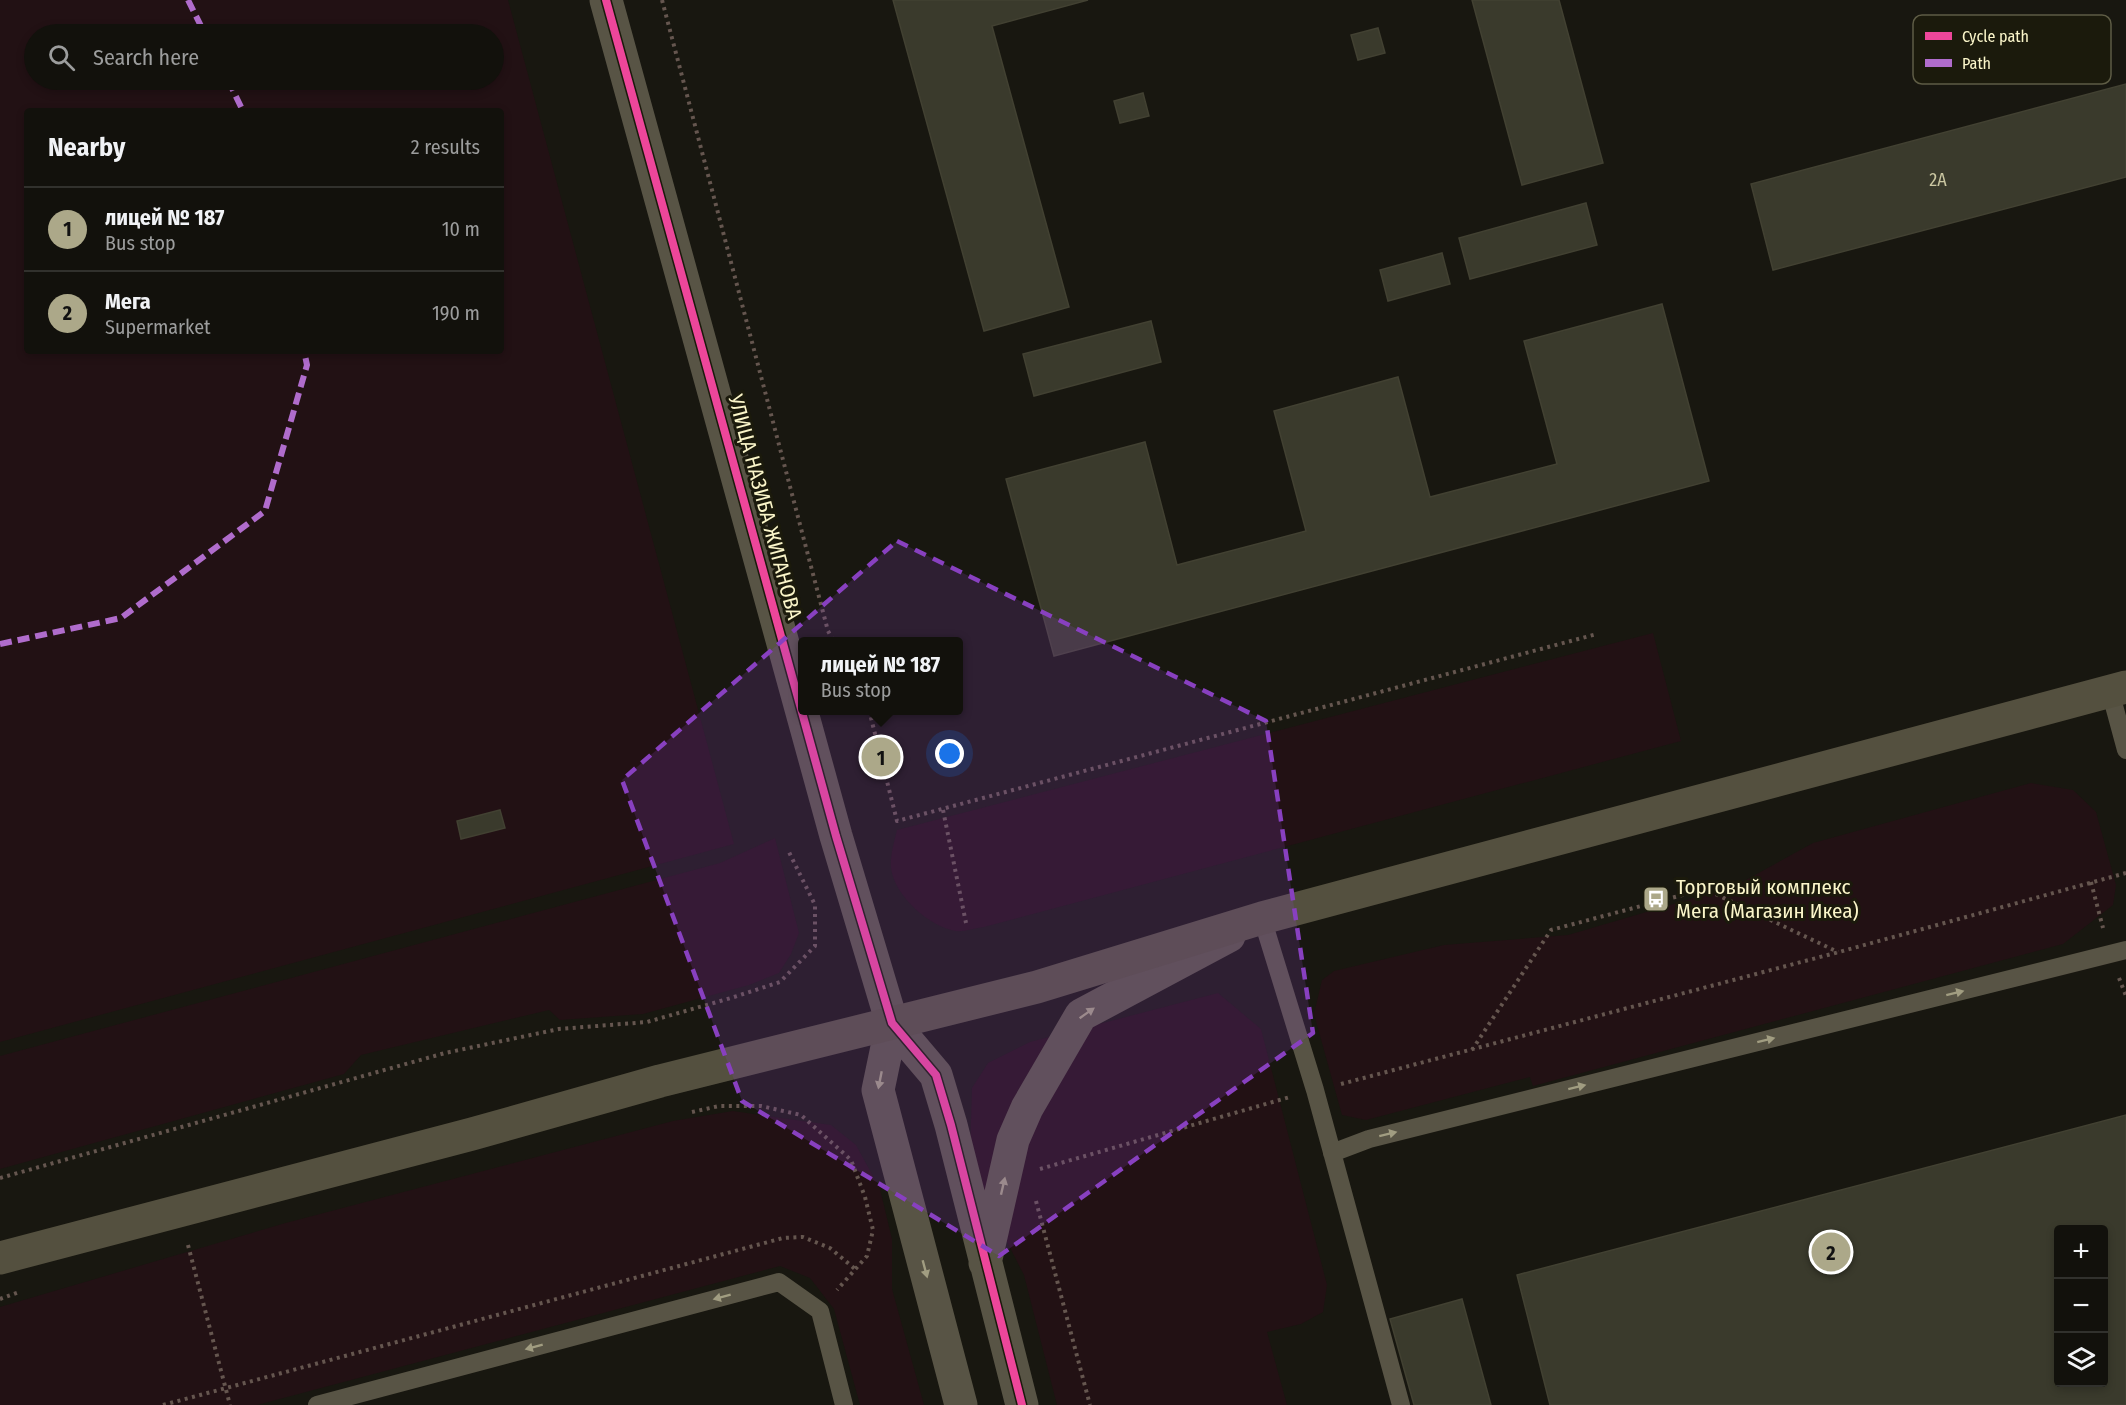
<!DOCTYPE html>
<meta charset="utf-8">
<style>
:root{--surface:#12110c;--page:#1f1f1a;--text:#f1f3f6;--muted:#9c9d9d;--line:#31312d;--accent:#aca889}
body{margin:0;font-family:"Fira Sans Condensed",sans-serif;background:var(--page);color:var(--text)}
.controls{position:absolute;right:18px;bottom:18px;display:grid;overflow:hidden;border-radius:6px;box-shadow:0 3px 9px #0003}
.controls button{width:54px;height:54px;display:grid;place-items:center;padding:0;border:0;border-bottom:2px solid var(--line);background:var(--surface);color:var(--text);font:30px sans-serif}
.you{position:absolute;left:950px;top:754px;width:21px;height:21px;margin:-15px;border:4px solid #fff;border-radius:50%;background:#1a73e8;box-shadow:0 0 0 9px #1a73e833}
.badge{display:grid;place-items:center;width:39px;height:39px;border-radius:50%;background:var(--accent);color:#111;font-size:20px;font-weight:700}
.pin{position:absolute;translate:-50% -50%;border:3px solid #fff;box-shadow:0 2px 6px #0006}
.popup{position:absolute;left:798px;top:637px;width:165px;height:78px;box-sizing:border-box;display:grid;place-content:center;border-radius:6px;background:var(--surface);filter:drop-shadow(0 2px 4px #0005);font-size:20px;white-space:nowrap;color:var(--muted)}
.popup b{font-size:22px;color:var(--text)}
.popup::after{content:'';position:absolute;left:50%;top:100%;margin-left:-12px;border:12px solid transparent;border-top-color:var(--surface)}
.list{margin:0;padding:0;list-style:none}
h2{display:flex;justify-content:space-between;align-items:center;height:78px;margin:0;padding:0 24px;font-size:26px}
h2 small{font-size:20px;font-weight:400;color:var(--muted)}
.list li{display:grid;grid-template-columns:39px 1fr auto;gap:18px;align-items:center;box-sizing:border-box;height:84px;padding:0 24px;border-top:2px solid var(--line)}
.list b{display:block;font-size:22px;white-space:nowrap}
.list p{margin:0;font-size:20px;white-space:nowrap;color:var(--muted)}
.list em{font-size:20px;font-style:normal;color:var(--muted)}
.icon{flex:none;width:33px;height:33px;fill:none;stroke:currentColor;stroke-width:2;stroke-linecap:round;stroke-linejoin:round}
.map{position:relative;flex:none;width:2126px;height:1405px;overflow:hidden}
.search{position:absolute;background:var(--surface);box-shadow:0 3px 9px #0003;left:24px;top:24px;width:480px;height:66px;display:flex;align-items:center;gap:15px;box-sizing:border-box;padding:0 21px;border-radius:33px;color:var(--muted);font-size:22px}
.panel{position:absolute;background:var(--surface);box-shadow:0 3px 9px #0003;left:24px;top:108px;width:480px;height:246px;border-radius:6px}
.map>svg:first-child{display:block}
.green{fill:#221114;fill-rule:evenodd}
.building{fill:#3a3a2c;stroke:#424132;stroke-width:1.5;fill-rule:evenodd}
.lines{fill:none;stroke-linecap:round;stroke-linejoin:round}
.path{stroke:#65564f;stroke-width:4;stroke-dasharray:3 4.5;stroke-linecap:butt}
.service{stroke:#585445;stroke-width:18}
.minor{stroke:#585445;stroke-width:33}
.tertiary{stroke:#585445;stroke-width:33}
.secondary{stroke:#54503f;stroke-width:33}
.quiet{stroke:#b06ccc;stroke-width:6;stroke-dasharray:12 6;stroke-linecap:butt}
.cycleway-casing{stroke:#1b1a0c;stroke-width:11}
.cycleway{stroke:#ed469a;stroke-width:8}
.oneway{fill:#a19d81}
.marked{fill:#8840c0;fill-opacity:0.2;stroke:#8840c0;stroke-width:4.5;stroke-dasharray:12 8;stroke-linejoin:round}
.labels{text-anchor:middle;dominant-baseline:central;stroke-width:6;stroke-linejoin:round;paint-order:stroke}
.number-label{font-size:18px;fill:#cbc7a2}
.street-label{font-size:21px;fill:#fbf6ca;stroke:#1b1a0c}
.poi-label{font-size:21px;fill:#fbf6ca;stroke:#1b1a0c;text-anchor:start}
.key{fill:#1b1a0c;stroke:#5e5c45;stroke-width:1.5}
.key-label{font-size:16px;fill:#fbf6ca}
</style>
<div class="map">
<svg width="2126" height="1405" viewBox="0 0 2126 1405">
<rect width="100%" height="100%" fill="#181710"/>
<!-- green -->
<path class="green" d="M0 0H508L734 844 0 1042ZM34 34H494V80H34ZM27 111H501V351H27Z
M1653 633 1681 741 984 927C975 928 964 932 956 931 929 927 894 895 891 868 890 855 894 843 897 830Z
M2031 783 2073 790 2096 812 2116 885 2113 905 2063 944 1533 1086 1530 1077 1366 1120 1342 1115 1314 1014 1322 980 1334 971 1444 945 1568 935 1735 886 1813 843Z
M775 838 799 933 791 954 779 973 749 985 643 1014 560 1020 549 1010 361 1055 344 1074 0 1169V1056L720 863Z
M1218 993 1261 1029 1327 1285 1323 1312 1301 1324 1267 1332 1287 1405H1057L1024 1275 986 1201 970 1151 972 1088 988 1063 1030 1042Z
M733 1111 831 1125 856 1145 880 1189 892 1239V1289L924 1405H860L834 1309 810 1278 780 1266 257 1405H0V1307L282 1224 673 1121Z"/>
<!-- building -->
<path class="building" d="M893 0H1088L992 26 1069 307 984 331Z
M1472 0H1559L1603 163 1522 185Z
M1378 28 1385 53 1358 60 1351 35Z
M2126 84V177L1773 270 1751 184Z
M1143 93 1149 116 1120 123 1114 101Z
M1586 203 1597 245 1470 279 1459 238Z
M1442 253 1450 284 1388 301 1380 270Z
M1662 304 1709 481 1054 656 1006 479 1145 442 1177 565 1306 531 1274 411 1398 377 1430 497 1557 464 1524 341Z
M1151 321 1161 362 1034 396 1023 354Z
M500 810 505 828 461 839 457 821Z
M2126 1115V1405H1550L1517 1275ZM2058 1230H2104V1382H2058Z
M1462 1299 1491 1405H1414L1390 1319Z"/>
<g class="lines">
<!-- path -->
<path class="path" d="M662 0 828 631 834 642
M869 710 897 821 1597 634
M943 810 966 923
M2091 882 2103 928
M2119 978 2126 996
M1472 1050 1551 930 1705 889 1838 952
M1341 1084 1839 952 2126 873
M692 1112 719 1106H761L801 1115 851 1160 865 1197 873 1230 867 1256 837 1290
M1040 1169 1290 1097
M0 1178 445 1053 559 1029 647 1022 731 998 780 982 815 946V905L788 850
M1036 1201 1090 1405
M188 1245 230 1405
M0 1299 19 1292
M163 1405 783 1238 803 1237 830 1248 855 1269"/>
<!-- service -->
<path class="service" d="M2110 691 2126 750
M1262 918 1315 1090 1401 1405
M1332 1153 1369 1139 2126 950
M317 1405 779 1282 820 1311 844 1405"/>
<!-- minor -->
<path class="minor" d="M892 1023 936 1075 951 1125 1022 1405
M892 1023 878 1090 961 1405
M985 1263 1013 1140 1027 1108 1081 1015 1229 936"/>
<!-- tertiary -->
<path class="tertiary" d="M606 0 836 836 892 1023"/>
<!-- secondary -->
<path class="secondary" d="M0 1258 472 1134 660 1081 1037 987 1262 918 2126 687"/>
<!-- quiet -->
<path class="quiet" d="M188 0 205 34
M228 80 243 111
M0 644 121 618 265 511 307 365 304 351"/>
<defs>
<path id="cycleway" d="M606 0 836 836 892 1023 936 1075 951 1125 1022 1405"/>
</defs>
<!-- cycleway casing -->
<use href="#cycleway" class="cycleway-casing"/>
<!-- cycleway -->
<use href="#cycleway" class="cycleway"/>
</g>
<!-- one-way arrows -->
<defs><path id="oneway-solid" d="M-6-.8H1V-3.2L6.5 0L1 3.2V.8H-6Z" transform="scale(1.5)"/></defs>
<g class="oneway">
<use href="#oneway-solid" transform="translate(1955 993) rotate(-14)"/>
<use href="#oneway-solid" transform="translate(1087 1013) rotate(-35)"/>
<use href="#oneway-solid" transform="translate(1766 1040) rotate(-14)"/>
<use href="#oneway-solid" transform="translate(880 1080) rotate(101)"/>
<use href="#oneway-solid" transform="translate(1577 1087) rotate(-14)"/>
<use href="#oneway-solid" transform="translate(1388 1134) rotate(-14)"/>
<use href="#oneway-solid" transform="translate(1003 1186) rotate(-77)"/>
<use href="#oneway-solid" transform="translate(925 1269) rotate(75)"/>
<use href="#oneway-solid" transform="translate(722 1297) rotate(165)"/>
<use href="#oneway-solid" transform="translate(534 1347) rotate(165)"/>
</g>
<!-- marked area -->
<path class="marked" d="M897 541 1266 721 1313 1033 999 1256 742 1101 622 780Z"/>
<!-- icons -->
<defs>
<symbol id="bus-square" viewBox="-11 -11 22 22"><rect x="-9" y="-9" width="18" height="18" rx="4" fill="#aca889" stroke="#1b1a0c"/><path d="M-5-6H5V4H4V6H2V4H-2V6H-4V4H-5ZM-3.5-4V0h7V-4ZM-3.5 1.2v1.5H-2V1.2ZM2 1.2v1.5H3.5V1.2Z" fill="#fff"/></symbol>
</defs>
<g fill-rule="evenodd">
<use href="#bus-square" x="1641" y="884" width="30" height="30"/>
</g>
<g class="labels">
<!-- number labels -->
<g class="number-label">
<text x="1938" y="180">2А</text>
</g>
<!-- street labels -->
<g class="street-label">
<text transform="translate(765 507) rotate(75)">УЛИЦА НАЗИБА ЖИГАНОВА</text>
</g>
<!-- poi labels -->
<g class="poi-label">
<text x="1676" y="887">Торговый комплекс<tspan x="1676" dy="24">Мега (Магазин Икеа)</tspan></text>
</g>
</g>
<!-- legend -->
<rect x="1913" y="15" width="198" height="69" rx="9" class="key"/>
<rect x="1925" y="32" width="27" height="8" fill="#ed469a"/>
<rect x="1925" y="59" width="27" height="8" fill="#b06ccc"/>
<g class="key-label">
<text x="1962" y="42">Cycle path</text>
<text x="1962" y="69">Path</text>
</g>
</svg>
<div class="controls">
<button>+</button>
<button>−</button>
<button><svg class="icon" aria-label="layers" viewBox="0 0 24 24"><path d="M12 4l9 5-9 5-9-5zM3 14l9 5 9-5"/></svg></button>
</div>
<div class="you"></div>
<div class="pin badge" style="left:881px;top:757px">1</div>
<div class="popup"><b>лицей № 187</b>Bus stop</div>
<div class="pin badge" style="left:1831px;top:1252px">2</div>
<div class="search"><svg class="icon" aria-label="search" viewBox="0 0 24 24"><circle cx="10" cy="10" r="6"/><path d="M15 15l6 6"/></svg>Search here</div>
<section class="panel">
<h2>Nearby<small>2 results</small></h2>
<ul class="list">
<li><span class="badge">1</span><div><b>лицей № 187</b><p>Bus stop</p></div><em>10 m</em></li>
<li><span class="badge">2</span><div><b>Мега</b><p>Supermarket</p></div><em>190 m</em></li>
</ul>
</section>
</div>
